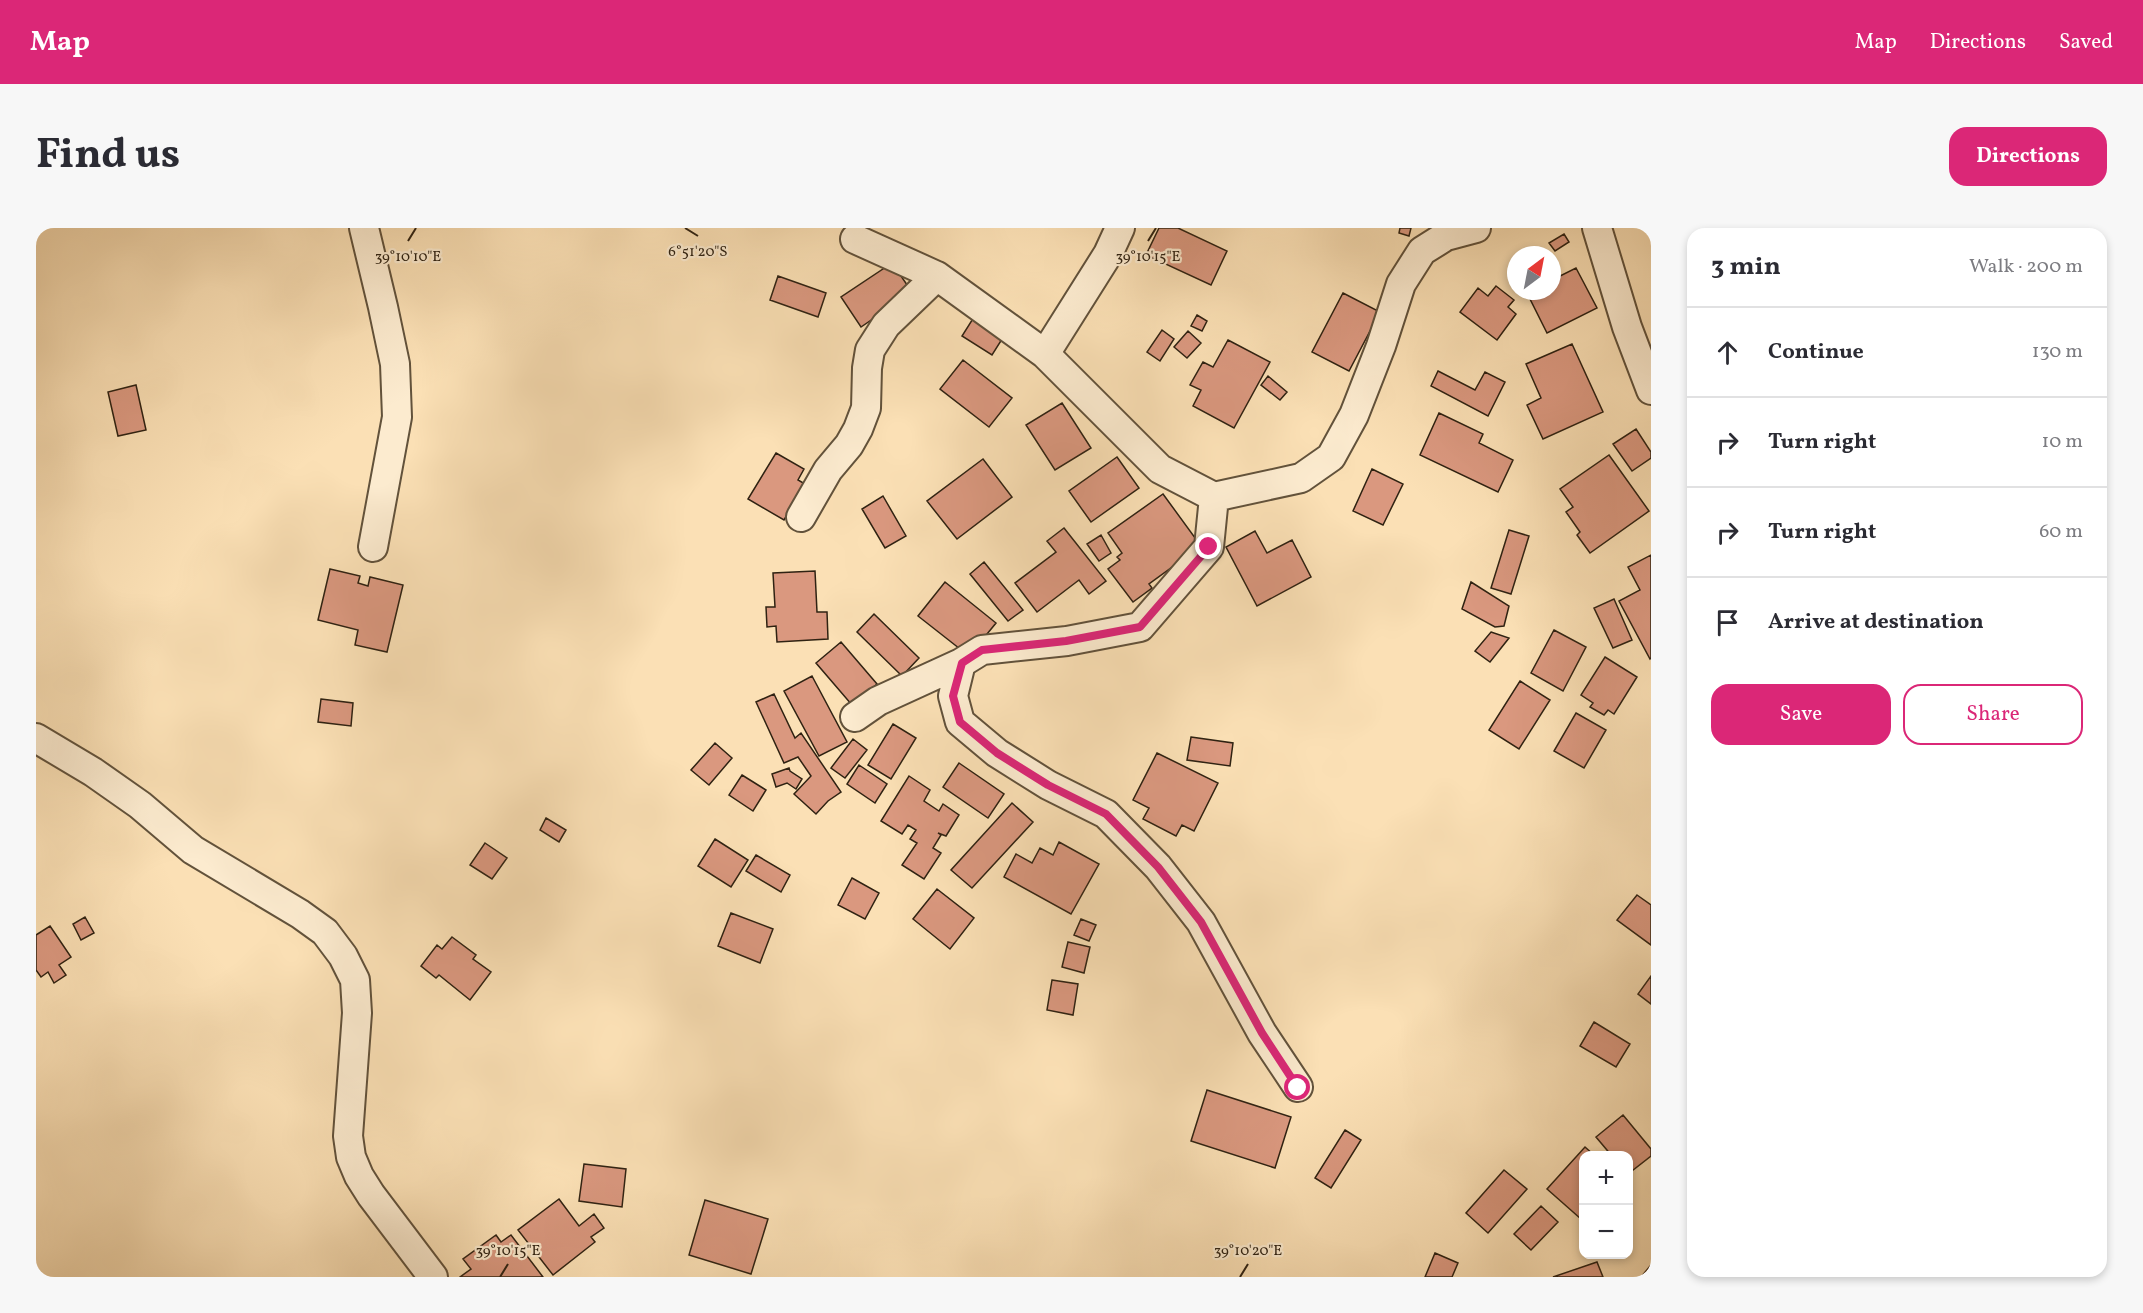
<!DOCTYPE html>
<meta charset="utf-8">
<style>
:root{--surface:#fff;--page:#f7f7f7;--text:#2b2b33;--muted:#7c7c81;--line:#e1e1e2;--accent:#db2777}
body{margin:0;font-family:Vollkorn,serif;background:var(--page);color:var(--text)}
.controls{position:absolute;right:18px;bottom:18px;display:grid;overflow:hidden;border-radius:12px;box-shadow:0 3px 9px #0003}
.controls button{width:54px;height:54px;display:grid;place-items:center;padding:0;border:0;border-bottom:2px solid var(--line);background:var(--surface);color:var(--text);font:30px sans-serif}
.compass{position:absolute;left:1471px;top:18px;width:54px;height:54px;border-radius:50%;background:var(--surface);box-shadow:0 3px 9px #0003;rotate:32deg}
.stop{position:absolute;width:18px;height:18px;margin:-14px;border:4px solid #db2777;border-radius:50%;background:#fff}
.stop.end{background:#db2777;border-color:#fff;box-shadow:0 2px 6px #0008}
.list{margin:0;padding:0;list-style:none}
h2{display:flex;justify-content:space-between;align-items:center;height:78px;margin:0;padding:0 24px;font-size:26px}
h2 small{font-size:20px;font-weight:400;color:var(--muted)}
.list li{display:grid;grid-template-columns:39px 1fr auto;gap:18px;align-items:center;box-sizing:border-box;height:90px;padding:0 24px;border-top:2px solid var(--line)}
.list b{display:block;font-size:22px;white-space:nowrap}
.list em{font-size:20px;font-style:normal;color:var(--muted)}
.actions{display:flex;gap:12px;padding:18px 24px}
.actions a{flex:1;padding:14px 0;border:2px solid var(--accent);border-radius:18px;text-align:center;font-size:21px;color:var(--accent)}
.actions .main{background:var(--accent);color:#fff}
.icon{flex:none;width:33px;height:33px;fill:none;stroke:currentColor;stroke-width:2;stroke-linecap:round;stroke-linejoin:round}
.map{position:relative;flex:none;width:1615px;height:1049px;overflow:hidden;border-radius:18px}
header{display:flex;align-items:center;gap:36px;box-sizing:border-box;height:84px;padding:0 30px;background:var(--accent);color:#fff}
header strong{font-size:28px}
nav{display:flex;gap:33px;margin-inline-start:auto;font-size:21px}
.intro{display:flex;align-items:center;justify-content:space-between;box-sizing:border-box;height:144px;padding:0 36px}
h1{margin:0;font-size:42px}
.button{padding:15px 27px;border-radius:18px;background:var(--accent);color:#fff;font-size:21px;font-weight:700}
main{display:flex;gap:36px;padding:0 36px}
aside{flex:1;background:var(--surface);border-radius:18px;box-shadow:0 3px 9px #0003}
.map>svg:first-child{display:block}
.building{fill:#da987f;stroke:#2f2212;stroke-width:1.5}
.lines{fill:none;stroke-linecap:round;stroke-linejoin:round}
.minor-casing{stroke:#62523b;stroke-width:32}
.minor{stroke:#fcebcf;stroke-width:28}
.route{stroke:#db2777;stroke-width:8}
.ticks{fill:none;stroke:#2f2212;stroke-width:2}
.ticks-label{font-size:15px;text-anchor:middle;fill:#2f2212;stroke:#fcebcf;stroke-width:4.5;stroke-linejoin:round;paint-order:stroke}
</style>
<header>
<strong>Map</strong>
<nav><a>Map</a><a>Directions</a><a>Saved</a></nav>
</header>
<div class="intro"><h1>Find us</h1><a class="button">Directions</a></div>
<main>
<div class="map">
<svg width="1615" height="1049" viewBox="0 0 1615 1049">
<rect width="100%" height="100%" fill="#fbe0b5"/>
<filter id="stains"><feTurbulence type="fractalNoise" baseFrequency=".00333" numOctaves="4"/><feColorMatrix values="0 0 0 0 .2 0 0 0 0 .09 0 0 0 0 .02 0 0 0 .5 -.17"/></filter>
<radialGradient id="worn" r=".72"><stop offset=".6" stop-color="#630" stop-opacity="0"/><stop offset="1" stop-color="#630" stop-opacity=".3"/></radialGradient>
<!-- building -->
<path class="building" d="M1123 0H1142L1191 23 1175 57 1110 27Z
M1364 0H1375L1373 8 1363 5Z
M1528 6 1533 14 1519 23 1513 15Z
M856 35 876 64 825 99 805 69Z
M1540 40 1561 80 1511 105 1491 65 1495 63H1516V52Z
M742 48 790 65 782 89 734 72Z
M1460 58 1478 72 1472 79 1480 86 1461 112 1424 84 1442 60 1452 68Z
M1307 65 1344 84 1313 143 1276 124Z
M1161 87 1171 93 1166 103 1155 98Z
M938 89 968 108 956 127 926 108Z
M1126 102 1138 111 1124 133 1111 124Z
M1152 103 1165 115 1151 130 1138 119Z
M1192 112 1234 134 1198 200 1157 178 1165 162 1154 157 1167 134 1177 139Z
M1536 116 1567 184 1507 211 1491 177 1505 170 1490 136Z
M927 132 976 170 953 199 904 161Z
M1402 143 1439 162 1449 144 1469 154 1452 188 1395 158Z
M1232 148 1251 164 1244 172 1225 157Z
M100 157 110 202 82 208 72 164Z
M1026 175 1055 220 1019 242 990 197Z
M1403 185 1447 206 1443 215 1477 232 1462 264 1384 227Z
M1600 201 1615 224V230L1596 243 1577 216Z
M740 225 768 241 762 252 769 256 748 292 712 271Z
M1573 227 1613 283 1554 325 1541 307 1544 304 1530 284 1537 279 1524 261Z
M1081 229 1103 260 1055 294 1033 263Z
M947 231 976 269 921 311 891 273Z
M1336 241 1367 256 1347 297 1317 283Z
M1127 266 1165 318 1113 356 1116 360 1097 374 1072 341 1084 332 1081 329 1086 325 1072 305Z
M847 268 870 308 849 320 826 281Z
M1028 300 1070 353 1053 366 1043 352 1001 384 979 355 1020 324 1011 313Z
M1473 302 1493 308 1475 366 1455 360Z
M1219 303 1231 325 1256 312 1275 349 1221 378 1190 319Z
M1065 307 1075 325 1063 333 1051 316Z
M1615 327V430L1614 431 1583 373 1604 362 1592 339Z
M948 334 987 382 972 393 934 346Z
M294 341 324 348 322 355 332 358 334 349 367 357 351 424 319 417 322 402 282 392Z
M779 343 781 384H791L792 411 741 414 740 398 731 399 730 379H739L737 345Z
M909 354 960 395 933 428 882 388Z
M1435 354 1473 378 1468 398 1459 399 1426 381Z
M1578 371 1596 412 1577 420 1558 380Z
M838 386 883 430 866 448 821 404Z
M1518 402 1550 419 1527 463 1495 445Z
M1455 404 1473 410 1454 434 1439 423Z
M805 414 841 456 816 477 780 435Z
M1569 429 1601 449 1578 486 1572 482 1568 487 1554 479 1557 475 1545 467Z
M776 448 811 514 783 528 748 463Z
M1484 453 1514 472 1483 521 1453 502Z
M738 466 759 510 765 505 805 564 792 573 780 586 758 566 775 548 762 529 748 535 720 474Z
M285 471 317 475 315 498 282 494Z
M1540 485 1570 502 1548 540 1518 523Z
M857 496 880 510 855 551 832 537Z
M1155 509 1197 515 1194 538 1151 532Z
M817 511 831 522 809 550 795 540Z
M679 515 696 530 673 557 655 542Z
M1121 525 1182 555 1158 603 1146 597 1140 608 1107 591 1113 580 1097 572Z
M923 535 968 566 952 590 907 559Z
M823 537 851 556 839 575 811 556Z
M753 540 754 543 766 551 760 561 751 555 740 559 736 546Z
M706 547 730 562 717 583 693 567Z
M873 548 894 562 888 573 903 583 907 576 923 587 910 608 902 605 905 607 897 620 905 625 888 651 866 637 881 615 874 611 880 602 872 597 866 606 845 593Z
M976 575 997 594 936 660 915 642Z
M510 590 530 602 523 614 504 602Z
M679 611 712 632 695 659 662 638Z
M1023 614 1063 636 1035 686 968 649 980 626 996 635 1004 620 1017 627Z
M449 615 471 630 456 651 434 637Z
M720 627 754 647 745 664 710 643Z
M816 650 843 665 829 691 802 677Z
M901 661 938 690 914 721 877 691Z
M1601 667 1615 677V717L1581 692Z
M695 685 737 701 724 735 682 718Z
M49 689 58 705 45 712 37 696Z
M1045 691 1060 697 1053 713 1038 707Z
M14 698 35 729 23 737 30 747 18 755 12 744 5 749 0 742V707Z
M416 709 440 727 437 731 455 744 434 772 403 747 400 750 385 738 401 717 406 721Z
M1032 714 1054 719 1048 745 1026 739Z
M1615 748V776L1602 766Z
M1016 752 1042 756 1037 787 1011 782Z
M1558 794 1594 816 1580 839 1544 818Z
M1171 862 1255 889 1239 940 1155 913Z
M1587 887 1615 921V928L1592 946V928H1576L1560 909Z
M1309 902 1325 912 1295 960 1279 950Z
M1549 919 1559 928H1548V988L1545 991 1511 961Z
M548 936 590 941 586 979 543 973Z
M1468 942 1491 961 1452 1005 1430 985Z
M523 971 543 998 558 986 568 1000 555 1009 559 1014 517 1047 482 1002Z
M669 972 732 991 715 1046 653 1027Z
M1505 978 1522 994 1495 1022 1478 1006Z
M460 1007 465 1014 475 1007 507 1049H424L435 1041 427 1031Z
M1399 1025 1422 1035 1416 1049H1389Z
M1561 1034 1567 1049H1517Z
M1615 1037V1049H1605Z"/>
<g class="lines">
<defs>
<path id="minor" d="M328 0 347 79 359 136 361 189 337 319
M1561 0 1591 99 1615 162
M819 11 901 48 1009 126 1124 241 1178 269 1265 250 1295 229 1318 187 1345 118 1365 56 1386 23 1410 8 1440 0
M1009 126 1072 26 1084 0
M1178 269 1173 319 1104 399 1031 413 946 422 925 435 917 468 924 494 961 525 1012 557 1070 586 1122 639 1165 694 1226 805 1262 859
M765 289 792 242 813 217 822 201 830 180 831 140 834 122 850 97 901 48
M819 489 842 473 925 435
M0 510 57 544 104 577 157 622 264 686 289 704 307 728 319 752 321 785 312 908 315 929 323 948 335 967 397 1049"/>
</defs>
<!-- minor casing -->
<use href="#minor" class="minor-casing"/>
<!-- minor -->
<use href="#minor" class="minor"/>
</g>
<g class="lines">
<!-- route -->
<path class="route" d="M1173 319 1104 399 1030 413 946 422 926 435 917 468 924 494 961 525 1012 557 1070 586 1122 639 1165 694 1226 805 1262 860"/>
</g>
<!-- ticks -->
<path class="ticks" d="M649 0 662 8M372 13 380 0M1112 13 1120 0M464 1049 472 1036M1204 1049 1212 1036"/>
<g class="ticks-label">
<text x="662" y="28">6°51'20"S</text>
<text x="372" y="33">39°10'10"E</text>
<text x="1112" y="33">39°10'15"E</text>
<text x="472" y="1027">39°10'15"E</text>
<text x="1212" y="1027">39°10'20"E</text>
</g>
<rect width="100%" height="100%" filter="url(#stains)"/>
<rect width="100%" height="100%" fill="url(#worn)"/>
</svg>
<div class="controls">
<button>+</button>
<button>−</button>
</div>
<svg class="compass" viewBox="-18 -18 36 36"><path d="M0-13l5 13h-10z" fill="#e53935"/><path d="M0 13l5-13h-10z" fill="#7c7c81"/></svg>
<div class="stop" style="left:1262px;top:860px"></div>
<div class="stop end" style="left:1173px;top:319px"></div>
</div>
<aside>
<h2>3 min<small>Walk · 200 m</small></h2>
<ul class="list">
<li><svg class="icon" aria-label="ahead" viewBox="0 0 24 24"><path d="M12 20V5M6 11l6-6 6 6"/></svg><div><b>Continue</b></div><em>130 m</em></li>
<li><svg class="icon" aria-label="right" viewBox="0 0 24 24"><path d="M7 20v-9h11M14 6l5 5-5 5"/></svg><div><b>Turn right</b></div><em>10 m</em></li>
<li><svg class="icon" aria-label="right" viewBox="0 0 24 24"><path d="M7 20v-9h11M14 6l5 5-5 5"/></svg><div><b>Turn right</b></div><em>60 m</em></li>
<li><svg class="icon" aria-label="arrive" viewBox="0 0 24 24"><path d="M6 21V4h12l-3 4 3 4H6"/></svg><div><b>Arrive at destination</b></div></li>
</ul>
<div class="actions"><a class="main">Save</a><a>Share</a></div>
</aside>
</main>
